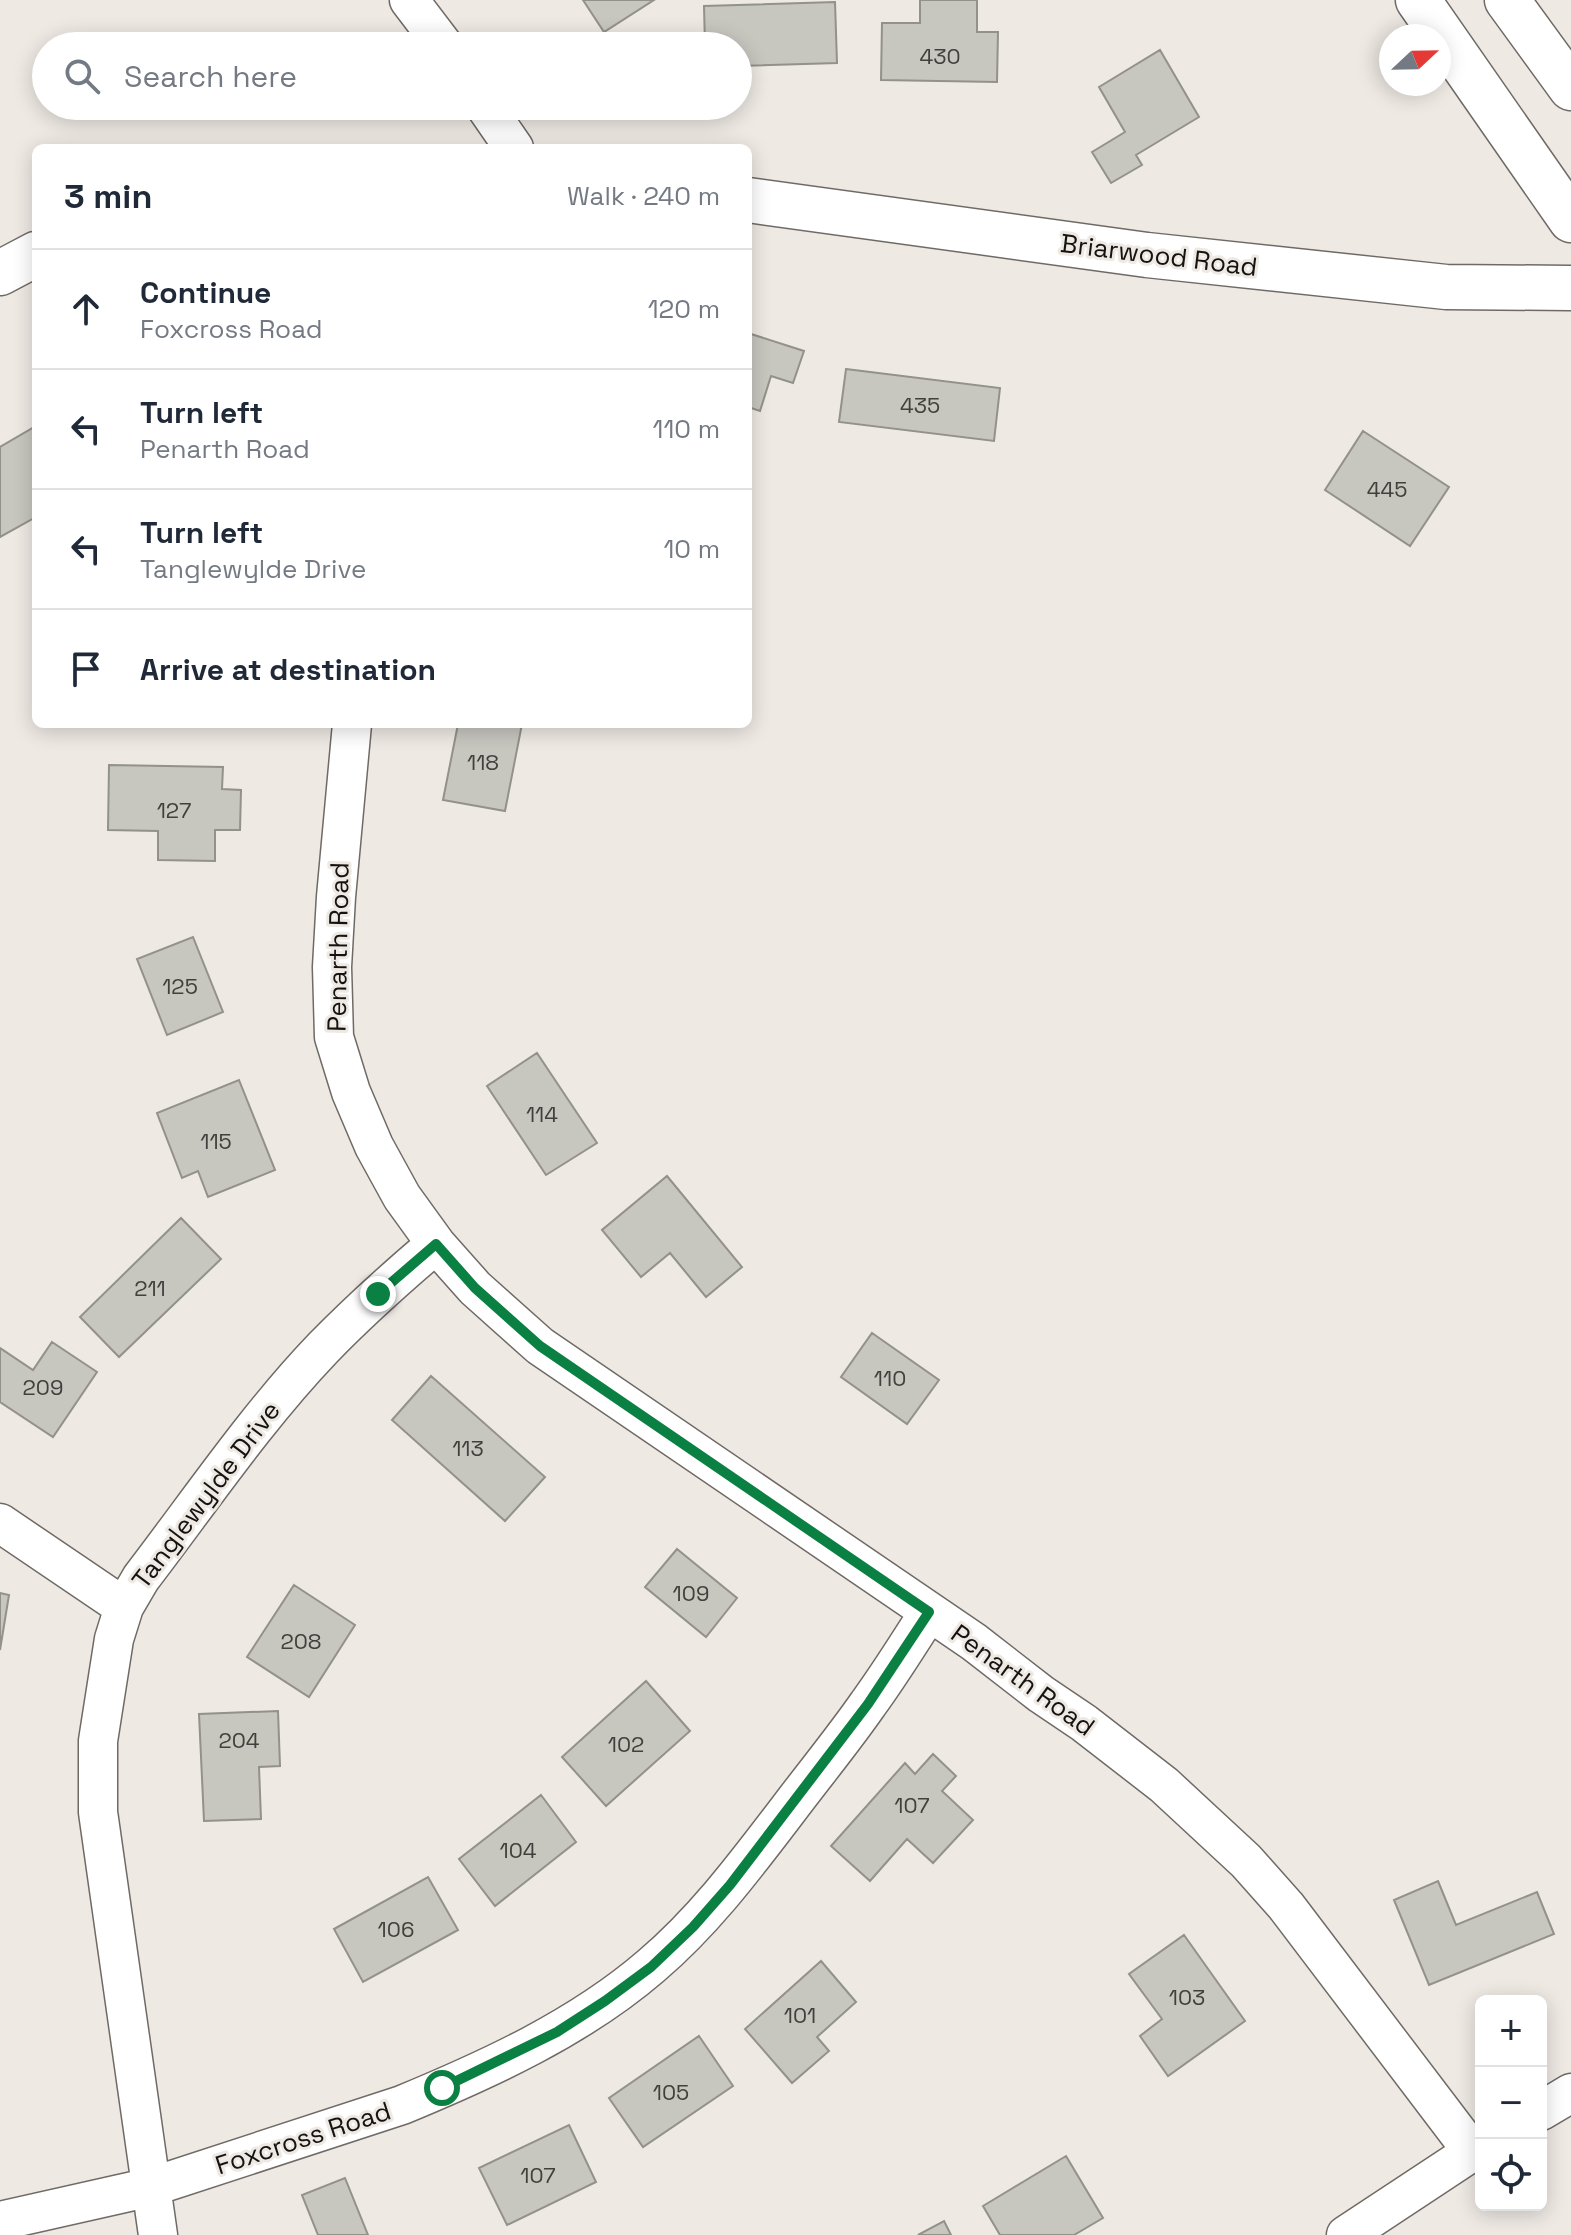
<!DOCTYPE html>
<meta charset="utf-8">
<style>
:root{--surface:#fff;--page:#f6f6f7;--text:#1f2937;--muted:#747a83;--line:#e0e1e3}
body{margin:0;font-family:"Space Grotesk",sans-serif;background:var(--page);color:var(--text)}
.controls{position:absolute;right:24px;bottom:24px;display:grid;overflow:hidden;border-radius:12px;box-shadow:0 4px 20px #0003}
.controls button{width:72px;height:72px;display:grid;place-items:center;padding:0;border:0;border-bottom:2px solid var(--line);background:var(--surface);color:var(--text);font:40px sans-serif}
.compass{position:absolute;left:1379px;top:24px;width:72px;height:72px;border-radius:50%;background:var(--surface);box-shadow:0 4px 20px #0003;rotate:68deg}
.stop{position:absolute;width:24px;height:24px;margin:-18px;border:6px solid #0b8043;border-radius:50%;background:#fff}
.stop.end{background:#0b8043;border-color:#fff;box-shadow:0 2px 8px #0008}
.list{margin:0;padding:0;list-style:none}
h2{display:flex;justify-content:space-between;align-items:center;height:104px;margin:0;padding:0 32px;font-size:34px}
h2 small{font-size:26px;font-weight:400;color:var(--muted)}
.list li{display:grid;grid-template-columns:52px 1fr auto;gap:24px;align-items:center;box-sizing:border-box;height:120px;padding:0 32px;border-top:2px solid var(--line)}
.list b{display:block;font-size:30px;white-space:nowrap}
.list p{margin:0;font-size:26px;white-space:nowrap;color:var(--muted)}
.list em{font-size:26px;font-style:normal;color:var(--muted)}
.icon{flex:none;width:44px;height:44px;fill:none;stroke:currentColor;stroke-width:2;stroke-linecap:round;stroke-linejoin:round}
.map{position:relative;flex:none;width:1571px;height:2235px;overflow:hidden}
.search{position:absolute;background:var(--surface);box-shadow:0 4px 20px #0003;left:32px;top:32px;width:720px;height:88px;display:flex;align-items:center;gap:20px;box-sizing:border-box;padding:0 28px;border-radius:44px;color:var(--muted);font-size:30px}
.panel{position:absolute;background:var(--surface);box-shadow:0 4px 20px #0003;left:32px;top:144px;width:720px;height:584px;border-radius:12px}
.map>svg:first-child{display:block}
.building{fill:#c7c6bf;stroke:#92918a;stroke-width:2}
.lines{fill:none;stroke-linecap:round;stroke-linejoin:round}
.minor-casing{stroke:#6f6a65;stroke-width:41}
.tertiary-casing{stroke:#6f6a65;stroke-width:47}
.primary-casing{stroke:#6f6a65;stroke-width:47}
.minor{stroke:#fff;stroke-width:38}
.tertiary{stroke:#fff;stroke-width:44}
.primary{stroke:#fff;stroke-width:44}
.route{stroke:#0b8043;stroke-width:10}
.labels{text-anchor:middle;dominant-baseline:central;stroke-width:6;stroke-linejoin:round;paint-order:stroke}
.number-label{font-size:22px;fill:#42403d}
.street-label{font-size:26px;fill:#151312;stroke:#eee9e3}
</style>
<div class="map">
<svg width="1571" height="2235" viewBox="0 0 1571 2235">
<rect width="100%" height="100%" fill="#eee9e3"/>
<!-- building -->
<path class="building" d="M583 0H654L604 32Z
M920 0H977V32H998L997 82 881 80 882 23H920Z
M835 2 837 63 738 66V46H705L704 6Z
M1160 50 1199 117 1136 155 1142 165 1111 183 1092 152 1125 132 1099 87Z
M748 333 804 351 793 383 771 376 760 411 748 407Z
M846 369 1000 388 994 441 839 422Z
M36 426V488L34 489 36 492V517L0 537V447Z
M1363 431 1449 487 1410 546 1325 490Z
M458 724H522L505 811 443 800Z
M109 765 223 767 222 789 241 790 240 830H215V861L158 860V831L108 830Z
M193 937 223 1012 167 1035 137 959Z
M537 1053 597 1143 546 1175 487 1086Z
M239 1080 275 1170 208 1197 198 1171 182 1178 157 1113Z
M667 1176 742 1267 706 1297 670 1253 641 1277 602 1230Z
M181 1218 221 1259 119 1357 80 1317Z
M872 1333 939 1380 907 1424 841 1377Z
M52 1342 97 1372 53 1437 0 1402V1348L33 1370Z
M431 1376 545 1477 505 1521 392 1420Z
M677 1549 737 1598 706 1637 645 1587Z
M294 1585 355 1625 309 1697 247 1657Z
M0 1593 9 1595 0 1650Z
M646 1681 690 1731 606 1806 562 1757Z
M278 1711 280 1766 259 1767 261 1819 204 1821 199 1714Z
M933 1754 956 1776 942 1791 973 1820 933 1863 907 1839 870 1881 831 1846 905 1763 915 1774Z
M541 1795 576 1842 495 1906 459 1859Z
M428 1877 458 1930 363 1982 334 1929Z
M1438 1881 1456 1925 1537 1892 1554 1934 1429 1985 1394 1900Z
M1184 1935 1245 2021 1168 2076 1140 2036 1162 2019 1129 1974Z
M821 1961 856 2002 817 2037 829 2051 792 2083 745 2029Z
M699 2036 733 2086 643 2147 609 2098Z
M569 2125 596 2182 507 2225 479 2168Z
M1066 2156 1103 2218 1074 2235H1000L983 2206Z
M345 2178 368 2235H318L302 2195Z
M944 2221 951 2235H918Z"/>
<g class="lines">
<defs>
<path id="minor" d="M409 0 444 46
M485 106 514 148
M352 724 336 897 332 967 334 1037 351 1092 374 1146 402 1197 436 1244 475 1288 540 1346 974 1642 1041 1694 1084 1723 1164 1785 1246 1861 1286 1906 1472 2151
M0 1523 124 1607
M1541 2111 1571 2093
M0 2221 151 2187 402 2105C489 2069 579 2028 651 1966 704 1921 745 1866 787 1811 814 1775 843 1740 868 1704 890 1674 909 1643 929 1612
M158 2235 98 1812V1741L114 1639 124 1607 141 1578C200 1501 256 1418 323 1348 359 1311 397 1277 436 1244
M1346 2235 1481 2146"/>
<path id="tertiary" d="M748 200 1147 255 1446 287 1571 288
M0 273 36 254"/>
<path id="primary" d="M1418 0 1571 220
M1507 0 1571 88"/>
</defs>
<!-- minor casing -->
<use href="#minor" class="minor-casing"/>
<!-- tertiary casing -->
<use href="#tertiary" class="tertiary-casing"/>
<!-- primary casing -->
<use href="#primary" class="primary-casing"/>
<!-- minor -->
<use href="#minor" class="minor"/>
<!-- tertiary -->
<use href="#tertiary" class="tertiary"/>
<!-- primary -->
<use href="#primary" class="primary"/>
</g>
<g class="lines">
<!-- route -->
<path class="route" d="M378 1294 436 1244 475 1288 540 1346 929 1612 868 1704 730 1885 693 1927 651 1967 605 2001 557 2032 442 2088"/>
</g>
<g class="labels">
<!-- number labels -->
<g class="number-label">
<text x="940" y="56">430</text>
<text x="920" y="405">435</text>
<text x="1387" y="489">445</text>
<text x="483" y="762">118</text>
<text x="174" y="810">127</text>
<text x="180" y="986">125</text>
<text x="542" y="1114">114</text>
<text x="216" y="1141">115</text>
<text x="150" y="1288">211</text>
<text x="890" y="1378">110</text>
<text x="43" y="1387">209</text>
<text x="468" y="1448">113</text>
<text x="691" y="1593">109</text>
<text x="301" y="1641">208</text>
<text x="239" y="1740">204</text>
<text x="626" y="1744">102</text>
<text x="912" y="1805">107</text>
<text x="518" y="1850">104</text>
<text x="396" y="1929">106</text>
<text x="1187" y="1997">103</text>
<text x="800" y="2015">101</text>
<text x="671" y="2092">105</text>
<text x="538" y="2175">107</text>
</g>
<!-- street labels -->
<g class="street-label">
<text transform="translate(1159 255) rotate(7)">Briarwood Road</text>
<text transform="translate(338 947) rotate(-89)">Penarth Road</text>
<text transform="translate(206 1495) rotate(-53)">Tanglewylde Drive</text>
<text transform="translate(1023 1680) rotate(36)">Penarth Road</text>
<text transform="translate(303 2138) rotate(-18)">Foxcross Road</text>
</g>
</g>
</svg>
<div class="controls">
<button>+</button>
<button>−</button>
<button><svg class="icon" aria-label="locate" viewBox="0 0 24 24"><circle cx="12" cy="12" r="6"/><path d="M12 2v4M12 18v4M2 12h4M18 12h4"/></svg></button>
</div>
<svg class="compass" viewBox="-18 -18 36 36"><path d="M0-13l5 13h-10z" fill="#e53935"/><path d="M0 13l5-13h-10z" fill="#747a83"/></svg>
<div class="stop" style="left:442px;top:2088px"></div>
<div class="stop end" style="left:378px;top:1294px"></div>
<div class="search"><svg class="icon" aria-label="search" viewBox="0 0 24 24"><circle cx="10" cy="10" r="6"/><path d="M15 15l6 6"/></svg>Search here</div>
<section class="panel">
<h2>3 min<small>Walk · 240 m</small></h2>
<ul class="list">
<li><svg class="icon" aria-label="ahead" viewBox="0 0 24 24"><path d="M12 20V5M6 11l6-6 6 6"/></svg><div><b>Continue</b><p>Foxcross Road</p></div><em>120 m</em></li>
<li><svg class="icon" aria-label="left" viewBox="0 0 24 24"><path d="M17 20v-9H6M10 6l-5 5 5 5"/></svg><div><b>Turn left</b><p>Penarth Road</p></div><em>110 m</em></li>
<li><svg class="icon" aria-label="left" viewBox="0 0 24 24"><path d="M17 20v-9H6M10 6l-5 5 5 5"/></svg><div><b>Turn left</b><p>Tanglewylde Drive</p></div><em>10 m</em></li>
<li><svg class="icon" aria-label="arrive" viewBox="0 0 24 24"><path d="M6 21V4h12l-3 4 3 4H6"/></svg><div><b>Arrive at destination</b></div></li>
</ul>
</section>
</div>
